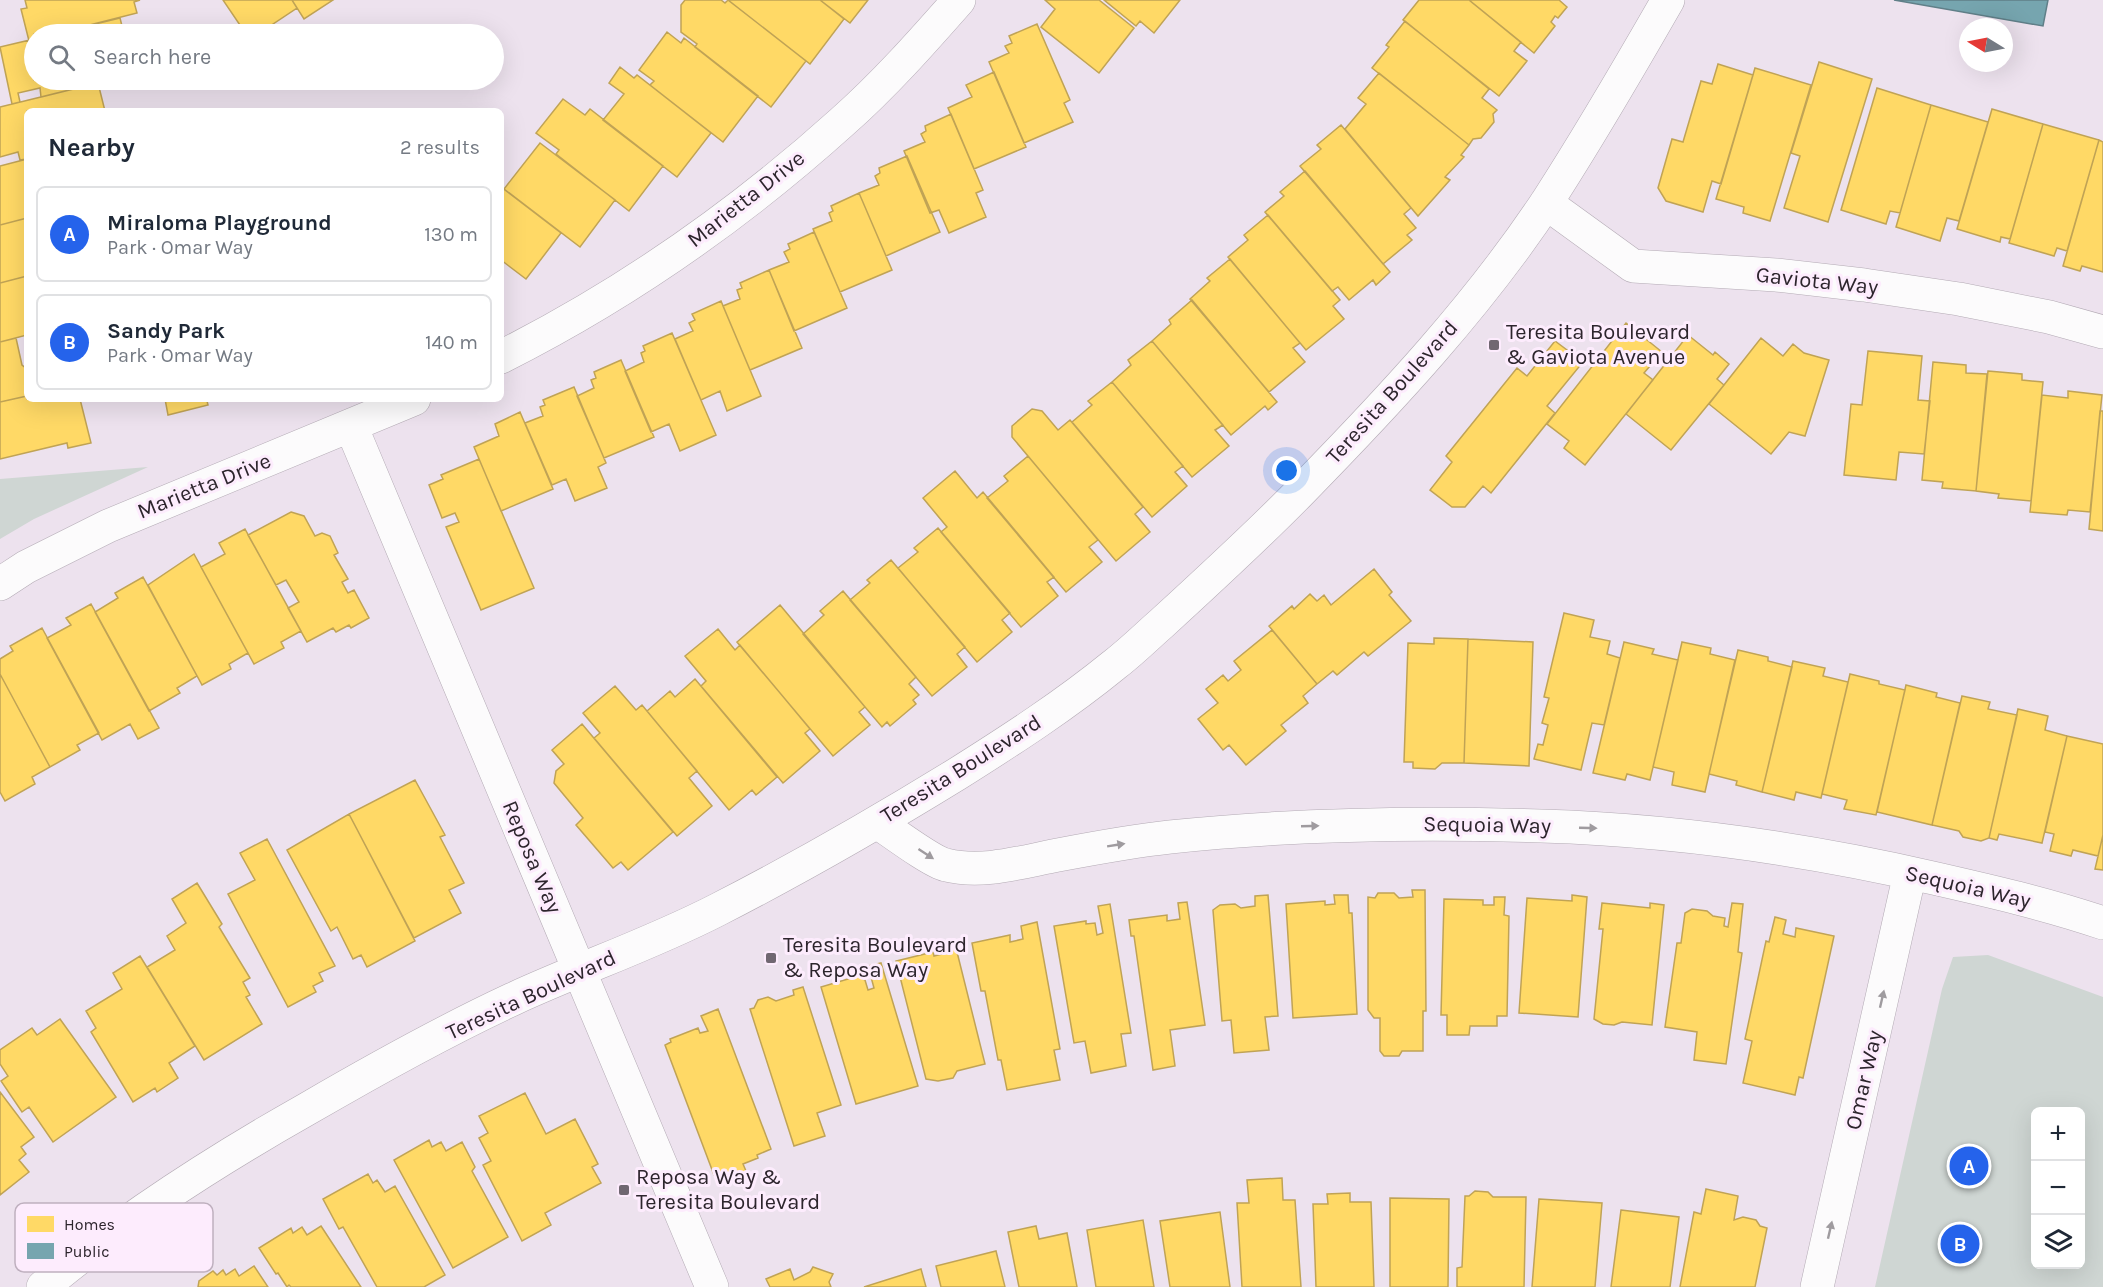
<!DOCTYPE html>
<meta charset="utf-8">
<style>
:root{--surface:#fff;--page:#f6f6f7;--text:#1f2937;--muted:#747a83;--line:#e0e1e3;--accent:#2563eb}
body{margin:0;font-family:Karla,sans-serif;background:var(--page);color:var(--text)}
.controls{position:absolute;right:18px;bottom:18px;display:grid;overflow:hidden;border-radius:9px;box-shadow:0 6px 24px #0002}
.controls button{width:54px;height:54px;display:grid;place-items:center;padding:0;border:0;border-bottom:2px solid var(--line);background:var(--surface);color:var(--text);font:30px sans-serif}
.compass{position:absolute;left:1959px;top:18px;width:54px;height:54px;border-radius:50%;background:var(--surface);box-shadow:0 6px 24px #0002;rotate:280deg}
.you{position:absolute;left:1287px;top:471px;width:21px;height:21px;margin:-15px;border:4px solid #fff;border-radius:50%;background:#1a73e8;box-shadow:0 0 0 9px #1a73e833}
.badge{display:grid;place-items:center;width:39px;height:39px;border-radius:50%;background:var(--accent);color:#fff;font-size:20px;font-weight:700}
.pin{position:absolute;translate:-50% -50%;border:3px solid #fff;box-shadow:0 2px 6px #0006}
.list{margin:0;padding:0;list-style:none}
h2{display:flex;justify-content:space-between;align-items:center;height:78px;margin:0;padding:0 24px;font-size:26px}
h2 small{font-size:20px;font-weight:400;color:var(--muted)}
.list li{display:grid;grid-template-columns:39px 1fr auto;gap:18px;align-items:center;box-sizing:border-box;height:96px;margin:0 12px 12px;padding:0 12px;border:2px solid var(--line);border-radius:9px}
.list b{display:block;font-size:22px;white-space:nowrap}
.list p{margin:0;font-size:20px;white-space:nowrap;color:var(--muted)}
.list em{font-size:20px;font-style:normal;color:var(--muted)}
.icon{flex:none;width:33px;height:33px;fill:none;stroke:currentColor;stroke-width:2;stroke-linecap:round;stroke-linejoin:round}
.map{position:relative;flex:none;width:2103px;height:1287px;overflow:hidden}
.search{position:absolute;background:var(--surface);box-shadow:0 6px 24px #0002;left:24px;top:24px;width:480px;height:66px;display:flex;align-items:center;gap:15px;box-sizing:border-box;padding:0 21px;border-radius:33px;color:var(--muted);font-size:22px}
.panel{position:absolute;background:var(--surface);box-shadow:0 6px 24px #0002;left:24px;top:108px;width:480px;height:294px;border-radius:9px}
.map>svg:first-child{display:block}
.green{fill:#cfd6d3;fill-rule:evenodd}
.homes{fill:#ffd966;stroke:#c0a355;stroke-width:1.5}
.public{fill:#76a5af;stroke:#607f88;stroke-width:1.5}
.lines{fill:none;stroke-linecap:round;stroke-linejoin:round}
.minor-casing{stroke:#b3aab4;stroke-width:34}
.minor{stroke:#fcfbfc;stroke-width:33}
.oneway{fill:#9f9b9f}
.poi-dot{fill:#706771;stroke:#fdecfd;stroke-width:2}
.labels{text-anchor:middle;dominant-baseline:central;stroke-width:6;stroke-linejoin:round;paint-order:stroke}
.street-label{font-size:22px;fill:#2d252d;stroke:#fdecfd}
.poi-label{font-size:22px;fill:#2d252d;stroke:#fdecfd;text-anchor:start}
.key{fill:#fdecfd;stroke:#bfb0bf;stroke-width:1.5}
.key-label{font-size:16px;fill:#2d252d}
</style>
<div class="map">
<svg width="2103" height="1287" viewBox="0 0 2103 1287">
<rect width="100%" height="100%" fill="#ede2ee"/>
<!-- green -->
<path class="green" d="M148 467 34 519 0 539V479Z
M1988 955 2103 997V1287H1875L1942 989 1953 957ZM2036 1112H2080V1264H2036Z"/>
<!-- homes -->
<path class="homes" d="M25 0H140L134 2 137 13 54 34H34V39L29 41 21 9 27 8Z
M223 0H292L297 8 258 34H246Z
M292 0H333L304 19Z
M685 0H721L725 3 728 0 806 61 771 107 695 47 697 44 681 32V5Z
M728 0H820L844 19 810 64Z
M820 0H868L850 23Z
M1045 0H1099L1134 28 1099 73 1041 27 1055 9Z
M1104 0H1180L1154 33 1140 21 1136 26Z
M1419 0H1469L1521 42 1514 51 1527 61 1499 96 1403 20Z
M1469 0H1559L1567 7 1558 18 1555 16 1551 22 1555 26 1534 53Z
M120 18 124 34H54Z
M1405 21 1489 89 1482 98 1497 110 1493 114 1494 122 1481 138 1473 139 1469 145 1372 68 1389 47 1386 45Z
M1037 24 1070 100 1064 103 1073 122 1024 143 989 62 1009 53 1005 46 1012 43 1009 36Z
M667 32 681 43 684 38 758 96 723 142 650 85 654 81 639 70Z
M34 39V80H110L41 97 40 88 18 93 20 102 12 104 0 47Z
M1819 62 1872 79 1828 222 1784 208 1800 156 1791 153Z
M1718 64 1753 75 1721 184 1712 181 1703 212 1666 201 1658 188 1672 139 1683 142 1701 81 1712 84Z
M620 67 634 78 637 75 711 133 677 177 603 120 624 94 609 83Z
M1755 68 1811 85 1770 221 1743 213 1744 207 1716 199Z
M994 72 1026 147 974 169 948 108 972 97 966 85Z
M1379 73 1469 145 1461 155 1464 157 1445 177 1450 180 1418 216 1345 129 1366 104 1358 98Z
M98 83 105 111H27V159L20 160 18 152 0 157V107Z
M1877 88 1931 105 1900 213 1890 211 1886 224 1841 210Z
M563 99 585 115 590 109 663 166 629 211 556 154 559 150 536 133Z
M1931 105 1988 122 1959 221 1947 218 1940 241 1896 227Z
M1992 109 2043 124 2010 239 2001 237 2000 242 1957 229Z
M951 114 983 190 976 193 986 217 949 233 939 210 930 213 904 151 925 142 921 134 926 131 925 126Z
M2043 124 2099 140 2067 251 2057 248 2054 256 2009 243Z
M1341 125 1411 208 1404 214 1416 228 1407 235 1412 240 1383 264 1300 166 1321 149 1317 145Z
M2099 140 2103 142V272L2082 266 2080 271 2063 266Z
M540 143 615 200 580 247 504 189Z
M907 156 940 232 886 256 859 193 879 185 875 176 880 173 879 168Z
M27 159V218L0 225V166Z
M1305 171 1390 272 1376 285 1373 280 1349 300 1338 287 1332 291 1265 212 1284 196 1280 192Z
M501 187 561 233 526 279 501 260Z
M859 193 892 270 840 292 813 229 832 221 829 213 833 211 831 206Z
M1268 215 1340 300 1333 306 1344 319 1306 350 1228 257 1248 240 1244 235Z
M27 218V276L0 283V225Z
M814 232 847 308 794 331 769 270 789 262 784 252 790 249 788 244Z
M1230 259 1300 343 1293 348 1305 362 1269 392 1190 299 1210 281 1207 278Z
M769 270 802 348 750 370 723 306 740 299 737 290 742 288 740 283Z
M27 276V335L0 342V283Z
M1192 300 1277 402 1268 410 1265 406 1231 435 1152 341 1171 324 1169 320Z
M721 301 761 396 727 411 720 391 701 400 675 339 693 331 689 323 695 320 692 314Z
M1626 323 1662 352 1644 373 1653 380 1585 465 1564 448 1569 441 1547 424Z
M672 333 716 435 680 451 669 424 651 432 625 371 644 362 641 353 645 351 643 346Z
M1688 335 1713 355 1715 352 1729 364 1717 379 1724 385 1671 450 1626 414Z
M16 338 22 365 27 369V396L0 402V342Z
M1761 338 1783 356 1793 344 1804 353 1829 360 1805 436 1789 432 1771 454 1709 404Z
M1152 341 1223 425 1215 430 1229 446 1192 477 1112 382 1131 365 1128 360Z
M1555 341 1583 362 1547 406 1555 413 1491 493 1483 486 1465 507H1452L1430 490 1452 462 1446 456 1517 368 1527 376Z
M1868 351 1922 356 1918 400 1930 401 1924 454 1899 452 1896 480 1844 475 1851 404 1862 405Z
M621 360 654 437 604 458 577 396 594 388 591 380 596 378 594 372Z
M1933 362 1966 365V373L1987 374 1976 491 1942 488 1943 482 1922 480Z
M1988 371 2022 374V380L2043 382 2031 501 1998 498 1999 494 1976 491Z
M1112 382 1183 466 1175 472 1187 486 1152 517 1072 422 1092 405 1088 401Z
M574 387 606 463 598 467 607 488 575 501 566 479 552 485 525 423 543 416 540 407 545 405 543 400Z
M2068 391 2102 395 2090 512 2068 510 2067 515 2030 512 2042 395 2068 398Z
M27 396V399H80L91 443 68 448 67 443 0 459V402Z
M165 399H215L207 401 208 405 168 415Z
M1032 409 1042 411 1058 430 1070 420 1143 507 1135 514 1150 532 1116 561 1012 437V426Z
M2100 411H2103V531L2089 529Z
M520 412 553 489 501 511 474 447 499 436 495 424Z
M1028 456 1098 540 1089 547 1102 562 1066 592 987 498 1008 481 1004 476Z
M479 459 534 588 481 610 446 527 459 522 455 513 442 518 429 485 443 479 441 475Z
M955 471 977 498 983 492 1054 577 1047 582 1058 596 1021 627 941 532 947 527 923 498Z
M291 512 304 516 315 536 322 533 330 536 338 553 334 555 348 579 342 582 348 593 354 590 369 618 351 628 349 625 336 632 333 628 307 642 288 608 299 602 286 580 276 585 248 535Z
M938 528 1010 613 1002 620 1012 632 977 662 898 568 918 552 914 548Z
M245 529 301 631 281 642 284 648 254 664 201 567 225 554 219 543Z
M194 554 248 653 229 664 231 669 202 685 148 585Z
M891 560 965 647 957 654 967 667 932 696 850 600 870 583 867 580Z
M1374 569 1392 592 1389 595 1411 621 1368 656 1364 652 1337 675 1333 671 1317 684 1269 626 1292 606 1294 609 1310 594 1317 601 1324 595 1331 605Z
M143 577 197 676 177 688 180 693 149 711 95 612 118 598 115 593Z
M843 591 916 677 909 684 919 695 913 700 916 704 890 726 887 722 882 727 803 634 824 615 820 611Z
M91 604 159 728 138 739 130 724 102 740 47 638 71 625 66 618Z
M780 605 865 707 859 712 870 725 833 756 737 642Z
M1564 613 1594 620 1590 637 1610 641 1607 654 1620 658 1604 725 1592 723 1581 770 1534 759 1538 744 1543 745 1548 725 1542 723 1549 698 1544 697Z
M42 628 99 733 77 745 80 750 50 767 0 674V659L13 651 10 646Z
M718 629 735 650 740 645 810 729 805 733 820 751 783 783 701 686 706 681 685 656Z
M1272 630 1317 684 1303 696 1308 703 1281 725 1286 731 1246 765 1229 745 1223 750 1198 719 1218 703 1206 689 1223 675 1228 681 1241 670 1234 661Z
M1434 638 1468 639 1464 763H1442L1435 769 1413 768V762H1404L1408 643 1434 644Z
M1468 639 1533 642 1529 766 1464 763Z
M1624 642 1654 649 1652 654 1678 660 1650 780 1627 774 1625 780 1593 773Z
M1682 642 1711 648 1710 654 1735 660 1705 792 1672 785 1674 772 1653 767Z
M1738 650 1768 657V661L1792 667 1762 792 1736 785 1737 781 1709 774Z
M1793 661 1825 668 1823 676 1848 682 1821 798 1796 792 1794 800 1762 792Z
M0 674 50 767 32 777 35 784 5 801 0 792Z
M1850 674 1879 681V684L1905 690 1876 815 1844 809 1847 800 1822 794Z
M695 679 777 777 756 795 752 790 729 810 647 711 670 691 675 697Z
M1906 685 1937 693 1936 697 1960 703 1932 825 1877 812Z
M615 686 636 710 642 705 697 771 689 778 712 806 677 836 594 738 600 733 583 713Z
M1962 696 1990 702 1988 709 2017 715 1989 838 1981 841 1963 837 1959 831 1932 825Z
M2018 709 2048 716 2045 730 2067 736 2042 843 1999 834 1997 840 1989 838Z
M582 724 673 832 628 870 621 862 613 868 576 825 583 818 554 783 556 771 564 764 552 750Z
M2067 736 2103 744V835L2098 856 2073 850 2071 856 2050 851 2054 834 2045 832Z
M415 780 445 835 440 837 464 883 449 890 461 913 414 938 349 814Z
M349 814 415 941 367 967 361 955 353 959 337 927 331 931 287 850Z
M2103 835V870L2095 869Z
M267 839 335 966 319 973 323 981 313 986 316 992 288 1007 228 894 255 880 240 853Z
M197 883 222 924 219 927 250 978 243 982 250 995 246 997 262 1024 204 1060 147 967 175 950 167 936 186 923 172 899Z
M1412 890H1425L1426 1011H1423V1051H1402L1399 1056H1384L1380 1051V1018H1374L1368 1010V897L1375 898 1378 893H1394L1399 898 1413 897Z
M1268 895 1278 1016 1265 1017 1269 1050 1234 1053 1231 1020 1222 1021 1213 910 1220 905 1235 904 1241 908 1255 906V896Z
M1334 895H1348L1349 913H1352L1357 1014 1293 1018 1286 904 1325 901V905L1335 904Z
M1572 895 1587 897 1578 1017 1519 1013 1527 898 1572 901Z
M1494 897H1505L1504 915 1509 916 1507 1016H1497V1026H1470L1469 1035H1447V1015H1441L1444 899 1483 900V905H1494Z
M1187 902 1205 1025 1170 1030 1175 1066 1153 1070 1134 936H1131L1129 920 1167 915V921L1180 919 1178 903Z
M1602 903 1650 908V903L1664 905 1652 1025 1622 1022 1614 1025 1603 1024 1594 1019 1603 929H1599Z
M1732 903 1743 904 1738 952 1742 953 1726 1064 1694 1060 1697 1032 1665 1027 1677 943H1681L1685 913 1692 909 1707 911 1713 916 1725 918 1724 926 1728 927Z
M1110 904 1131 1033 1121 1034 1126 1066 1091 1073 1085 1041 1074 1043 1054 926 1086 921V924L1095 923 1097 935 1103 933 1098 906Z
M1775 917 1786 920 1783 934 1795 937 1796 928 1834 936 1803 1078 1799 1077 1795 1095 1743 1083 1752 1041 1745 1039 1766 941 1769 942Z
M1037 922 1060 1049 1054 1050 1060 1080 1007 1090 1001 1060H998L985 991H981L972 943 1010 935V942L1023 939 1021 926Z
M954 940 985 1064 957 1071 953 1078 938 1081 926 1079 896 961 933 952 934 956 946 953 943 942Z
M140 956 195 1046 169 1063 178 1078 157 1092 155 1088 133 1102 91 1032 96 1028 86 1011 122 989 113 973Z
M881 963 918 1086 856 1104 821 987 858 976 865 980 868 990 874 988 868 966Z
M803 987 841 1105 817 1113 825 1136 794 1146 750 1009 754 1008 758 1000 768 997 776 1001 794 995 793 990Z
M718 1009 771 1149 757 1155 758 1158 743 1164 746 1171 727 1178 724 1171 714 1175 665 1045 671 1042 670 1039 698 1028 700 1033 708 1031 701 1016Z
M60 1019 116 1097 53 1142 29 1107 22 1112 1 1081 8 1076 0 1064V1050L32 1028 37 1035Z
M0 1092 34 1137 21 1147 26 1154 19 1160 29 1172 0 1195Z
M525 1093 546 1134 575 1119 598 1164 592 1167 601 1183 545 1213 551 1225 522 1241 483 1165 491 1161 479 1138 488 1133 479 1116Z
M429 1140 432 1147 441 1142 446 1151 462 1142 475 1167 472 1171 508 1237 453 1268 394 1160Z
M368 1174 373 1183 377 1180 385 1192 395 1186 445 1275 424 1287H377L343 1227 339 1229 323 1199Z
M1282 1178 1283 1200H1295L1301 1287H1242L1237 1203H1249L1247 1180Z
M1706 1189 1738 1196 1734 1220 1743 1217 1756 1220 1760 1226 1767 1228 1755 1287H1680L1694 1212 1701 1214Z
M1475 1191 1488 1192 1493 1197H1526L1524 1287H1457V1268L1462 1267 1465 1196H1469Z
M1350 1193V1202H1371L1374 1287H1316L1313 1204H1328L1327 1194Z
M1390 1198 1449 1199 1448 1287H1390Z
M1539 1199 1602 1203 1595 1287H1532Z
M1621 1210 1679 1217 1670 1287H1611Z
M1220 1212 1230 1287H1170L1160 1221Z
M1143 1220 1154 1287H1096L1087 1230Z
M321 1226 361 1287H291L289 1285 287 1287 278 1273 276 1274 259 1248 291 1228 293 1233 302 1227 307 1235Z
M1036 1226 1039 1239 1067 1233 1077 1287H1019L1008 1232Z
M996 1251 1005 1287H941L936 1266Z
M254 1266 268 1287H198L199 1281 213 1271 217 1275 223 1270 226 1275 235 1269 239 1276Z
M813 1267 833 1274 829 1282 831 1287H770L766 1279 790 1269 794 1280 810 1272Z
M921 1269 926 1287H864Z"/>
<!-- public -->
<path class="public" d="M1894 0H2048L2043 26Z"/>
<g class="lines">
<defs>
<path id="minor" d="M1546 203 1633 266 1776 275 1864 285 1959 299 2049 317 2103 332
M501 357C624 295 740 214 842 122 884 85 922 42 959 0
M351 426 712 1287
M0 584 26 567 108 526 414 399
M877 822C892 832 932 862 946 865 983 874 1021 862 1058 855 1095 848 1132 841 1170 837 1293 824 1417 822 1541 826 1675 830 1802 848 1933 878 1990 891 2047 904 2103 923
M43 1287C124 1219 215 1161 307 1109 374 1070 442 1032 513 999 580 968 651 944 717 910 799 868 879 822 957 774 1011 740 1065 705 1114 665 1131 652 1146 637 1162 623 1209 580 1256 537 1301 491 1389 401 1478 306 1548 200 1590 135 1629 68 1668 0
M1817 1287 1910 873"/>
</defs>
<!-- minor casing -->
<use href="#minor" class="minor-casing"/>
<!-- minor -->
<use href="#minor" class="minor"/>
</g>
<!-- one-way arrows -->
<defs><path id="oneway-solid" d="M-6-.8H1V-3.2L6.5 0L1 3.2V.8H-6Z" transform="scale(1.5)"/></defs>
<g class="oneway">
<use href="#oneway-solid" transform="translate(1310 826) rotate(-2)"/>
<use href="#oneway-solid" transform="translate(1588 828) rotate(2)"/>
<use href="#oneway-solid" transform="translate(1116 845) rotate(-9)"/>
<use href="#oneway-solid" transform="translate(926 854) rotate(33)"/>
<use href="#oneway-solid" transform="translate(1882 999) rotate(-77)"/>
<use href="#oneway-solid" transform="translate(1830 1230) rotate(-77)"/>
</g>
<!-- markers -->
<g class="poi-dot">
<rect x="1488" y="339" width="12" height="12" rx="3"/>
<rect x="765" y="952" width="12" height="12" rx="3"/>
<rect x="618" y="1184" width="12" height="12" rx="3"/>
</g>
<g class="labels">
<!-- street labels -->
<g class="street-label">
<text transform="translate(746 199) rotate(-38)">Marietta Drive</text>
<text transform="translate(1817 281) rotate(6)">Gaviota Way</text>
<text transform="translate(1392 392) rotate(-48)">Teresita Boulevard</text>
<text transform="translate(204 486) rotate(-22)">Marietta Drive</text>
<text transform="translate(961 769) rotate(-32)">Teresita Boulevard</text>
<text transform="translate(1487 825) rotate(1)">Sequoia Way</text>
<text transform="translate(532 857) rotate(67)">Reposa Way</text>
<text transform="translate(1968 887) rotate(13)">Sequoia Way</text>
<text transform="translate(531 995) rotate(-25)">Teresita Boulevard</text>
<text transform="translate(1864 1080) rotate(-77)">Omar Way</text>
</g>
<!-- poi labels -->
<g class="poi-label">
<text x="1506" y="332">Teresita Boulevard<tspan x="1506" dy="25">&amp; Gaviota Avenue</tspan></text>
<text x="783" y="945">Teresita Boulevard<tspan x="783" dy="25">&amp; Reposa Way</tspan></text>
<text x="636" y="1177">Reposa Way &amp;<tspan x="636" dy="25">Teresita Boulevard</tspan></text>
</g>
</g>
<!-- legend -->
<rect x="15" y="1203" width="198" height="69" rx="9" class="key"/>
<rect x="27" y="1216" width="27" height="16" fill="#ffd966"/>
<rect x="27" y="1243" width="27" height="16" fill="#76a5af"/>
<g class="key-label">
<text x="64" y="1230">Homes</text>
<text x="64" y="1257">Public</text>
</g>
</svg>
<div class="controls">
<button>+</button>
<button>−</button>
<button><svg class="icon" aria-label="layers" viewBox="0 0 24 24"><path d="M12 4l9 5-9 5-9-5zM3 14l9 5 9-5"/></svg></button>
</div>
<svg class="compass" viewBox="-18 -18 36 36"><path d="M0-13l5 13h-10z" fill="#e53935"/><path d="M0 13l5-13h-10z" fill="#747a83"/></svg>
<div class="you"></div>
<div class="pin badge" style="left:1969px;top:1166px">A</div>
<div class="pin badge" style="left:1960px;top:1244px">B</div>
<div class="search"><svg class="icon" aria-label="search" viewBox="0 0 24 24"><circle cx="10" cy="10" r="6"/><path d="M15 15l6 6"/></svg>Search here</div>
<section class="panel">
<h2>Nearby<small>2 results</small></h2>
<ul class="list">
<li><span class="badge">A</span><div><b>Miraloma Playground</b><p>Park · Omar Way</p></div><em>130 m</em></li>
<li><span class="badge">B</span><div><b>Sandy Park</b><p>Park · Omar Way</p></div><em>140 m</em></li>
</ul>
</section>
</div>
